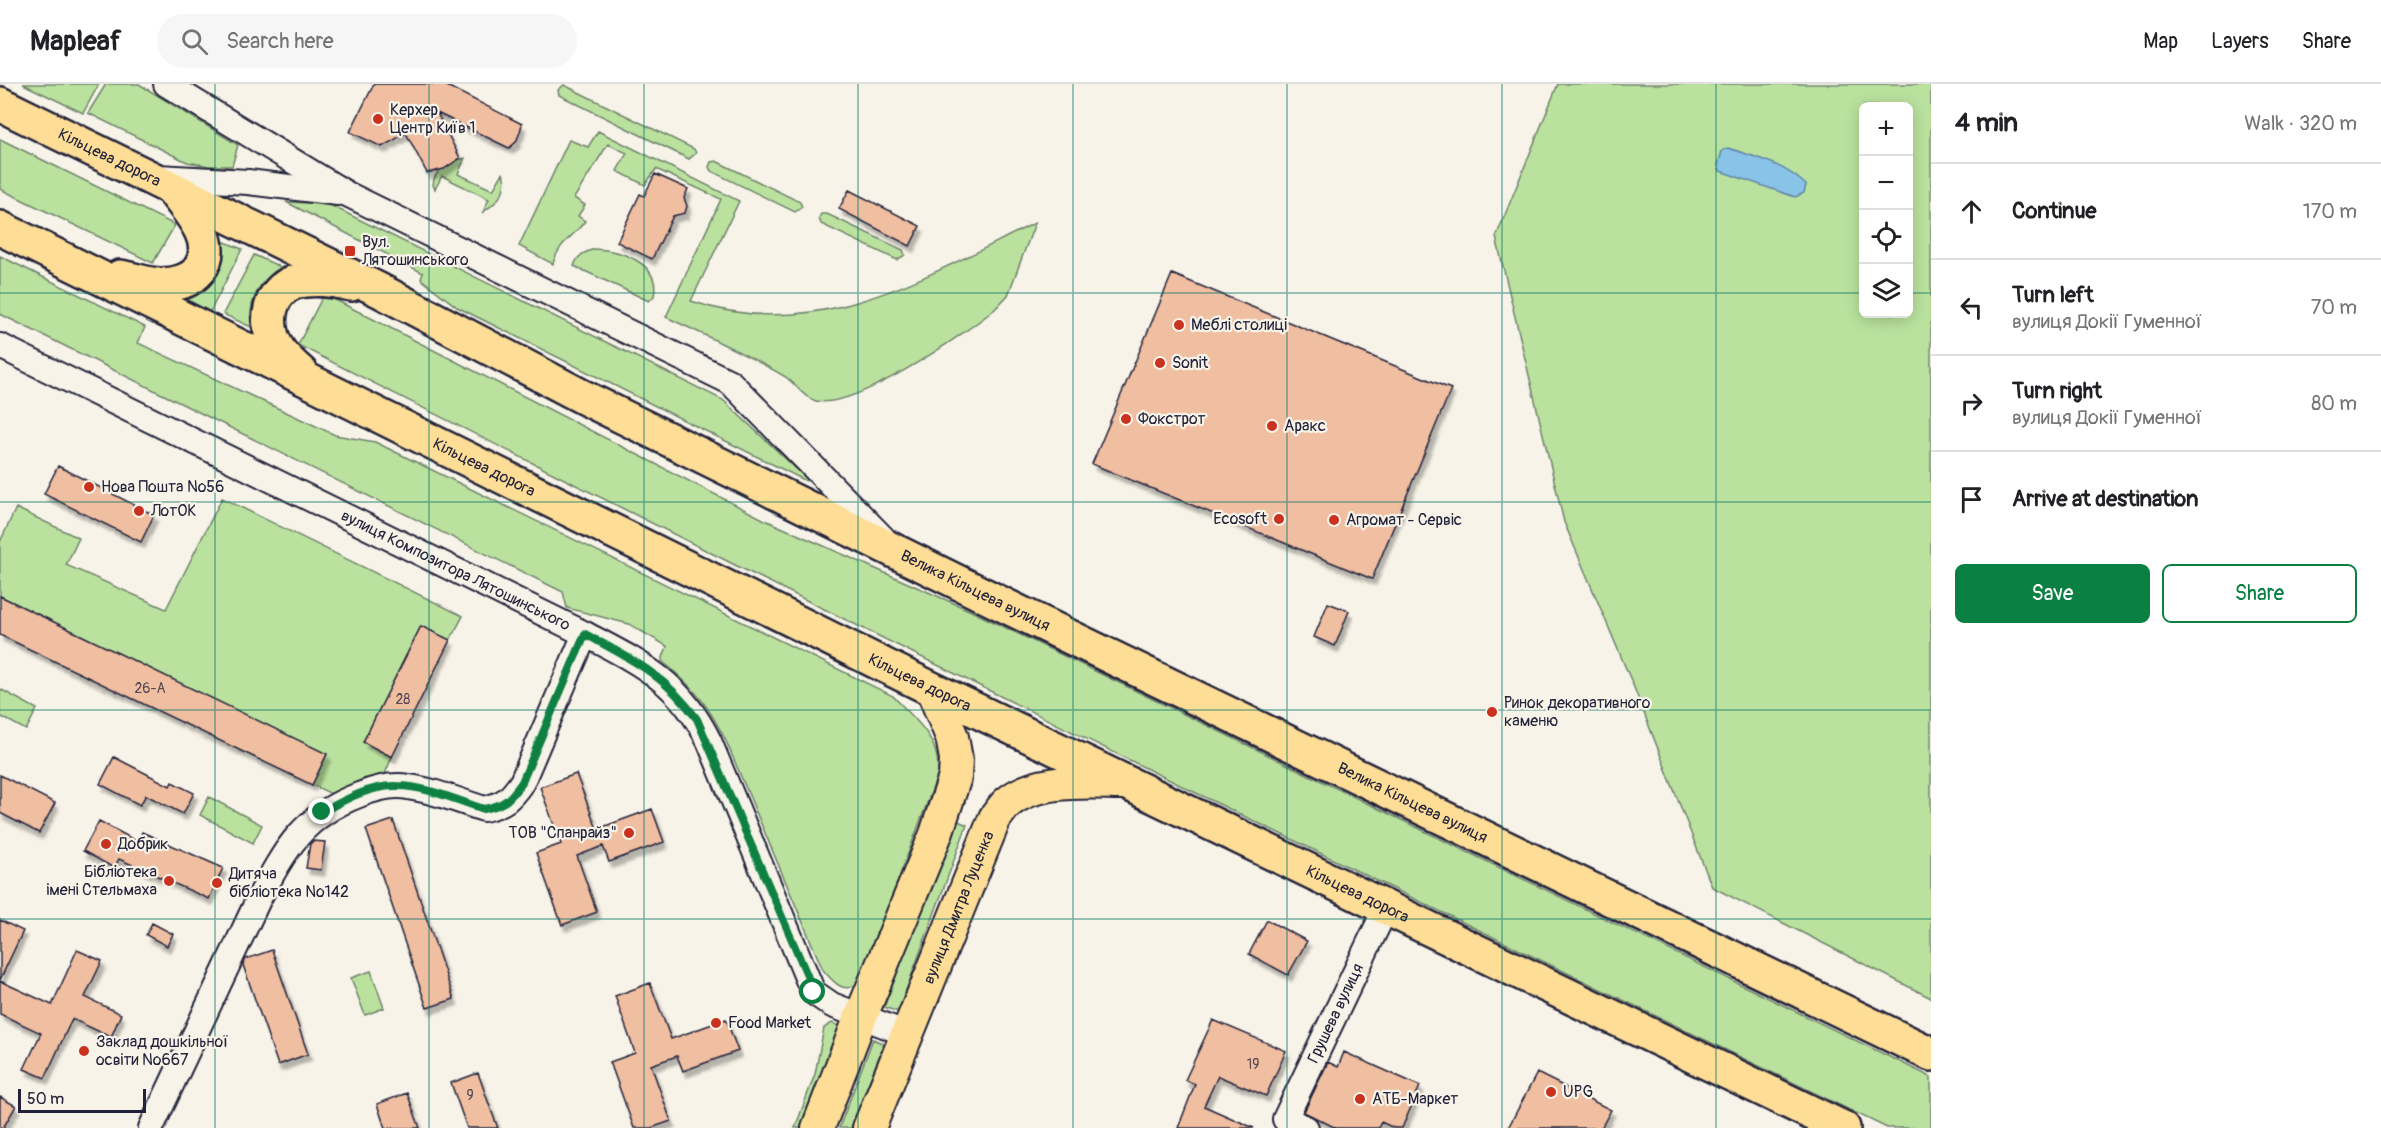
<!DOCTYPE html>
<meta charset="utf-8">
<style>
:root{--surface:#fff;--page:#f6f6f6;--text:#202124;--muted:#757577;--line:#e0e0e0;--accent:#0b8043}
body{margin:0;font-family:Pangolin,sans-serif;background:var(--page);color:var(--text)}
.controls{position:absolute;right:18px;top:18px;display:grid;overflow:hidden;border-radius:9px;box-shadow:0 3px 15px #0003}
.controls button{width:54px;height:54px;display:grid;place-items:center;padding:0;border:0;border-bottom:2px solid var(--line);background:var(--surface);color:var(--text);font:30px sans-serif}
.scale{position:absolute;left:18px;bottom:15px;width:128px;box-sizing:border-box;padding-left:6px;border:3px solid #22223b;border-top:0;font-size:16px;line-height:21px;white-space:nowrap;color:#22223b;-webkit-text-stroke:4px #f7f3e8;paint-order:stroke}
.stop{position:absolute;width:18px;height:18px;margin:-14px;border:4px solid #0b8043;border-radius:50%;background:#fff}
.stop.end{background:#0b8043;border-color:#fff;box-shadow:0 2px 6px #0008}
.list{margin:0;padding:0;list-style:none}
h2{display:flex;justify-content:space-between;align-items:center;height:78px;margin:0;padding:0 24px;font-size:26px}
h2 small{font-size:20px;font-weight:400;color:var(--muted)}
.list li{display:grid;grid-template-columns:39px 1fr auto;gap:18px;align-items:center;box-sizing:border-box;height:96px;padding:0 24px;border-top:2px solid var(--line)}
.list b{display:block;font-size:22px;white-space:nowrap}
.list p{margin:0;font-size:20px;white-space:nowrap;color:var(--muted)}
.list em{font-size:20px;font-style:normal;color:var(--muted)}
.actions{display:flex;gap:12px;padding:18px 24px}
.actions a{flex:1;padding:14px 0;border:2px solid var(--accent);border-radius:9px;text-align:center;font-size:21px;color:var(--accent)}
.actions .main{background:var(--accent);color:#fff}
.icon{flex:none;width:33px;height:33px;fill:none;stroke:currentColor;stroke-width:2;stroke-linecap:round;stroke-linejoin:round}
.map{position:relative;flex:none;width:1931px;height:1044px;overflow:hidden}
header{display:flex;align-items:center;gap:36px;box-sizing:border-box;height:84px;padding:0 30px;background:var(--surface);border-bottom:2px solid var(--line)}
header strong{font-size:28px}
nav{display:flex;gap:33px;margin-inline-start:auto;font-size:21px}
.search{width:420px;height:54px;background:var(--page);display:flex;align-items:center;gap:15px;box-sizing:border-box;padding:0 21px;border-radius:33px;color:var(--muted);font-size:22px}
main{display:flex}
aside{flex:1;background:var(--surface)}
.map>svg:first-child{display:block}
.green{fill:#bae29e;stroke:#6e826c;stroke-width:1.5;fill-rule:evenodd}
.water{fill:#89c3e8;stroke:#6083a3;stroke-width:1.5}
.building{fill:#f0bea1;stroke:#22223b;stroke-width:1.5;filter:url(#shadow)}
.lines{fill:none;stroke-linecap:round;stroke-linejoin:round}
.minor-casing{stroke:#22223b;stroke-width:28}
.major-casing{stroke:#22223b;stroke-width:36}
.highway-casing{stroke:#22223b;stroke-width:38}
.minor{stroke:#f7f3e8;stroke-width:24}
.major{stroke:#fedd96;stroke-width:32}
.highway{stroke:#fedd96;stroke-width:33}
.route{stroke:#0b8043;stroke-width:8}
.grid{fill:none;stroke:#0f766e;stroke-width:1.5;stroke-opacity:0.55}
.poi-dot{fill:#c8321e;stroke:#f7f3e8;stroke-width:2}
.labels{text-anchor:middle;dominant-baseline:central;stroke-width:4.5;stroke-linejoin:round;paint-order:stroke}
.number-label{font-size:14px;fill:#564954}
.poi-label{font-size:16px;fill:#22223b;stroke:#f7f3e8;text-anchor:start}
.street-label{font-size:16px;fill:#22223b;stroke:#f7f3e8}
</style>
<header>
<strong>Mapleaf</strong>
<div class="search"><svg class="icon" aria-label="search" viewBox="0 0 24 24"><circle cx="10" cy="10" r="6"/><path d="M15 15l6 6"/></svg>Search here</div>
<nav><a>Map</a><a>Layers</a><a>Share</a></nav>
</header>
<main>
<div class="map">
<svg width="1931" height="1044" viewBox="0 0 1931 1044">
<defs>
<filter id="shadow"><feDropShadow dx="3.5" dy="6" stdDeviation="1.5" flood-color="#0004"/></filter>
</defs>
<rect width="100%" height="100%" fill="#f7f3e8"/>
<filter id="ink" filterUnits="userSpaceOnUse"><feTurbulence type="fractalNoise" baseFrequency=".0167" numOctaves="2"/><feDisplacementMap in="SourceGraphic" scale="12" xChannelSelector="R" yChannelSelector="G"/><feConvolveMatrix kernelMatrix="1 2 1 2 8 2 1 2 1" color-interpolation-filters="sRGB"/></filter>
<g filter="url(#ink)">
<!-- green -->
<path class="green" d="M23 0H99L83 29Z
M106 0H139L238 61 232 82H209L187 78 88 29Z
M1558 0H1931V914L1712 803 1633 601 1564 438 1496 153ZM1864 22H1908V230H1864Z
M564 1 694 65 696 69 689 75 559 11 558 6Z
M598 47 739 117 691 217C816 261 926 192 1035 139L1008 211 995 225C963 251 855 326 816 317 803 314 795 298 784 292 746 270 705 251 666 233L721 115 656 85 645 101 617 87 627 69 608 60 574 114 585 121 578 132 585 137C573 154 559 157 553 180L519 162 569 56 588 63Z
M0 55 175 141 153 179 0 105Z
M465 74 458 90 493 106 503 89C509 106 497 119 483 128L489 115 442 92 435 105 433 101C434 85 450 77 465 74Z
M716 77 800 118 802 123 795 128 711 87 709 83 711 78Z
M286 118 328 120 723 316 807 395 806 397 457 223 421 195 423 189Z
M821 130H827L903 166 905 171 897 176 821 140 819 134Z
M220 156 242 165 210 228 188 216C216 203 220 184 220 156Z
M594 165C621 166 661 179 654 212L649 217 574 182C578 171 583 169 594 165Z
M254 171 281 183C259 197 248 216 251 243L223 230Z
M0 172 145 243 138 259 335 351 375 358 893 612C916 637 940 653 938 690L860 897C845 912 834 899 823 886L726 657C708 621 694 603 662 577L667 562 629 540 567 524 563 508 0 230Z
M324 210 765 436 969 526 1931 993V1044H1887L1188 705 741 484 298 261Z
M222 414 463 532 450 556 421 542 363 658 392 673 382 697 338 713 312 701 327 670 0 512V458L16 424 79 454 66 481 166 525Z
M0 605 37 625 26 646 0 632Z
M209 713 262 741 253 759 200 731Z
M956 736 967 741 898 928 884 923Z
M371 887 384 924 365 931 351 894Z
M832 939 839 942 843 948 806 1044H795L815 990 824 944Z
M873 955 884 960 851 1044H839Z"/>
<!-- water -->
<path class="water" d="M1728 64C1756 73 1784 80 1806 101L1804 109 1795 113 1720 87 1718 81 1722 67Z"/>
<!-- building -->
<path class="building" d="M374 0H443L522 40 520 48 516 58 509 64 437 29 460 74 444 85 427 89 406 49 382 63 350 48Z
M655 90 688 105 684 114 687 122 685 129 673 132 652 175 617 158 640 110 644 112Z
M849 106 920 142 910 162 839 125Z
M1172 190 1451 305 1372 495 1092 380Z
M58 382 154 431 141 458 44 410Z
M0 512 327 670 312 701 0 551Z
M1328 519 1349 527 1335 562 1314 553Z
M421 542 450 556 392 673 363 658Z
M114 673 170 702 172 698 194 709 183 730 146 711 140 721 100 700Z
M576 690 597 745 652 725 664 758 609 778 603 762 577 772 597 828 562 841 536 769 561 760 540 703Z
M0 691 55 719 39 749 0 729Z
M393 736 454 915 427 924 366 745Z
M99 737 138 758 142 748 223 784 209 815 119 775 114 784 83 767Z
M313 757 325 758 321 786 306 784 310 760Z
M0 836 23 847 0 896Z
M1267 836 1307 857 1288 891 1249 870Z
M152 839 173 850 167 862 146 851Z
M77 866 102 877 85 913 121 930 111 953 72 935 45 994 24 985 41 949 0 930V897L52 921Z
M272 866 308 970 278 981 243 881 246 875Z
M650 899 671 955 726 935 738 967 683 987 677 972 651 981 671 1037 651 1044H634L610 978 635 969 615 912Z
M1213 936 1286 967 1266 1012 1218 992 1204 1022 1254 1044H1178L1195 1000 1185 996Z
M1344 968 1420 1002 1402 1044H1394L1381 1038 1378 1044H1336L1304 1028 1328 978 1338 983Z
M478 989 490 1023 498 1044H467L451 999Z
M1537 989 1611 1026 1601 1044H1508Z
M407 1009 420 1044H385L377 1020Z
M0 1013 16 1022 3 1044H0Z"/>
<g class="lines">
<defs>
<g id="minor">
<path d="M166 0 347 110 730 298 883 454"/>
<path d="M158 93 248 98 338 109"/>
<path id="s1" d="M0 262 585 550C642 580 679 597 709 657L813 908 832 921 907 950"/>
<path d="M151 1044 259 814C286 764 303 732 359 711 374 705 392 700 408 703 433 706 459 717 484 725 505 720 510 715 522 698L585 550"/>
<path id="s2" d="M1306 1044 1285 1035 1386 824"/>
</g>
<g id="major">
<path d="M818 1044 861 932 936 750 955 693 956 675 952 653 932 605"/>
<path id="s3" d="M869 1044 995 734C999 729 1003 723 1007 719 1037 693 1089 699 1127 699"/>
</g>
<g id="highway">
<path id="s4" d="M0 20 379 206 583 313 1010 524 1931 970"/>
<path id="s5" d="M0 144 932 605 1843 1044"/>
<path d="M120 193C133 195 148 201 161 201 174 201 191 197 199 186 220 159 188 126 172 105"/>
<path d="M301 289C292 281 282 273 276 262 264 239 268 207 295 198 313 193 332 196 351 200"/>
</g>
</defs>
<!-- minor casing -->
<use href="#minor" class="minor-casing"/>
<!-- major casing -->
<use href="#major" class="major-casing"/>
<!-- highway casing -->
<use href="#highway" class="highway-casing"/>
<!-- minor -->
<use href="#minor" class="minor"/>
<!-- major -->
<use href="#major" class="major"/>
<!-- highway -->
<use href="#highway" class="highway"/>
</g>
</g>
<g class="lines" filter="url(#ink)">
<!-- route -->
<path class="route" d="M322 728C344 716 371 701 397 702 426 702 456 716 484 725 505 721 510 715 522 698L585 550C633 576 664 590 697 635L807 891 813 908"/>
</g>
<!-- grid -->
<path class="grid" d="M215 0V1044M429 0V1044M644 0V1044M858 0V1044M1073 0V1044M1287 0V1044M1502 0V1044M1716 0V1044M0 209H1864M1908 209H1931M0 418H1931M0 626H1931M0 835H1931"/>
<!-- markers -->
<g class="poi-dot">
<circle cx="378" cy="35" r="6"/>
<rect x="344" y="161" width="12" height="12" rx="3"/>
<circle cx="1179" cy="241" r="6"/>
<circle cx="1160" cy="279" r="6"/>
<circle cx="1126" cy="335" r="6"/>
<circle cx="1272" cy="342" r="6"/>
<circle cx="89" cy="403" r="6"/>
<circle cx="139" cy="427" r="6"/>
<circle cx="1279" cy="435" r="6"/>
<circle cx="1334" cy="436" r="6"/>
<circle cx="1492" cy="628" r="6"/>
<circle cx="629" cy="749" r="6"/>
<circle cx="106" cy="760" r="6"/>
<circle cx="169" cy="797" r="6"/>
<circle cx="217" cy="799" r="6"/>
<circle cx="716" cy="939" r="6"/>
<circle cx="84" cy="967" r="6"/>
<circle cx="1551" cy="1008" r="6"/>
<circle cx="1360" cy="1015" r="6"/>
</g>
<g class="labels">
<!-- number labels -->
<g class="number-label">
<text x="150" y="604">26-А</text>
<text x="403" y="615">28</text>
<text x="1253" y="980">19</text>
<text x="470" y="1011">9</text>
</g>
<!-- poi labels -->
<g class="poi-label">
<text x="390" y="26">Керхер<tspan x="390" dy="18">Центр Київ 1</tspan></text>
<text x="362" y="158">Вул.<tspan x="362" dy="18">Лятошинського</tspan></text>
<text x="1191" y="241">Меблі столиці</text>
<text x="1172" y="279">Sonit</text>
<text x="1138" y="335">Фокстрот</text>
<text x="1284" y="342">Аракс</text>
<text x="101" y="403">Нова Пошта №56</text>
<text x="151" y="427">ЛотОК</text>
<text x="1267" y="435" text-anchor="end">Ecosoft</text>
<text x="1346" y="436">Агромат - Сервіс</text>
<text x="1504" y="619">Ринок декоративного<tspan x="1504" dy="18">каменю</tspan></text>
<text x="617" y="749" text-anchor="end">ТОВ "Спанрайз"</text>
<text x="118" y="760">Добрик</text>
<text x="157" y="788" text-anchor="end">Бібліотека<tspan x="157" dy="18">імені Стельмаха</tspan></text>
<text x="229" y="790">Дитяча<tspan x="229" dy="18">бібліотека №142</tspan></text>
<text x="728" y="939">Food Market</text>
<text x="96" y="958">Заклад дошкільної<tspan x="96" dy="18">освіти №667</tspan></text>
<text x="1563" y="1008">UPG</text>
<text x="1372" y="1015">АТБ-Маркет</text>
</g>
<!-- street labels -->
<g class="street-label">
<text stroke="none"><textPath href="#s4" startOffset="122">Кільцева дорога</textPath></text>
<text stroke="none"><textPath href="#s5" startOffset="540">Кільцева дорога</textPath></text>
<text stroke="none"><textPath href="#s1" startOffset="508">вулиця Композитора Лятошинського</textPath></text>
<text stroke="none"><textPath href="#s4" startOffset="1090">Велика Кільцева вулиця</textPath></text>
<text stroke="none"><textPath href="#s5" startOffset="1026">Кільцева дорога</textPath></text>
<text stroke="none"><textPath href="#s4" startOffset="1576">Велика Кільцева вулиця</textPath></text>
<text stroke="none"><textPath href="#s5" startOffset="1512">Кільцева дорога</textPath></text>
<text stroke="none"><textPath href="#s3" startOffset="238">вулиця Дмитра Луценка</textPath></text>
<text stroke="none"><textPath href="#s2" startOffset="140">Грушева вулиця</textPath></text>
</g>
</g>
</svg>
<div class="controls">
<button>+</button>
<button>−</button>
<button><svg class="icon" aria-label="locate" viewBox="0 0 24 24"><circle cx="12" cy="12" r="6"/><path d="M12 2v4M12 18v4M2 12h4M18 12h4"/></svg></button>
<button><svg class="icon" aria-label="layers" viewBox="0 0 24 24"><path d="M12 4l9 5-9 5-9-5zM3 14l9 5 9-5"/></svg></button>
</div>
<div class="scale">50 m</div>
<div class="stop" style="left:813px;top:908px"></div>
<div class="stop end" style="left:322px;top:728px"></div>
</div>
<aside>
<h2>4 min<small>Walk · 320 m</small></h2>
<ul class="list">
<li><svg class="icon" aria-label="ahead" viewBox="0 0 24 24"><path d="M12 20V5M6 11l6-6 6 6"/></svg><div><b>Continue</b></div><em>170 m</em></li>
<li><svg class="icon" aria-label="left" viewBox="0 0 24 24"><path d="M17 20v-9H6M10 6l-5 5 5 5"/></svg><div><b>Turn left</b><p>вулиця Докії Гуменної</p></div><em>70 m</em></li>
<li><svg class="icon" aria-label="right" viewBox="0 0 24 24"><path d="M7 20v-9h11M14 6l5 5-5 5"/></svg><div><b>Turn right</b><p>вулиця Докії Гуменної</p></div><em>80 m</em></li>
<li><svg class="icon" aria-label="arrive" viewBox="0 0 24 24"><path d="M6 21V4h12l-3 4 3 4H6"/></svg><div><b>Arrive at destination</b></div></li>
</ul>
<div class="actions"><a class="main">Save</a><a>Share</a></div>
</aside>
</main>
